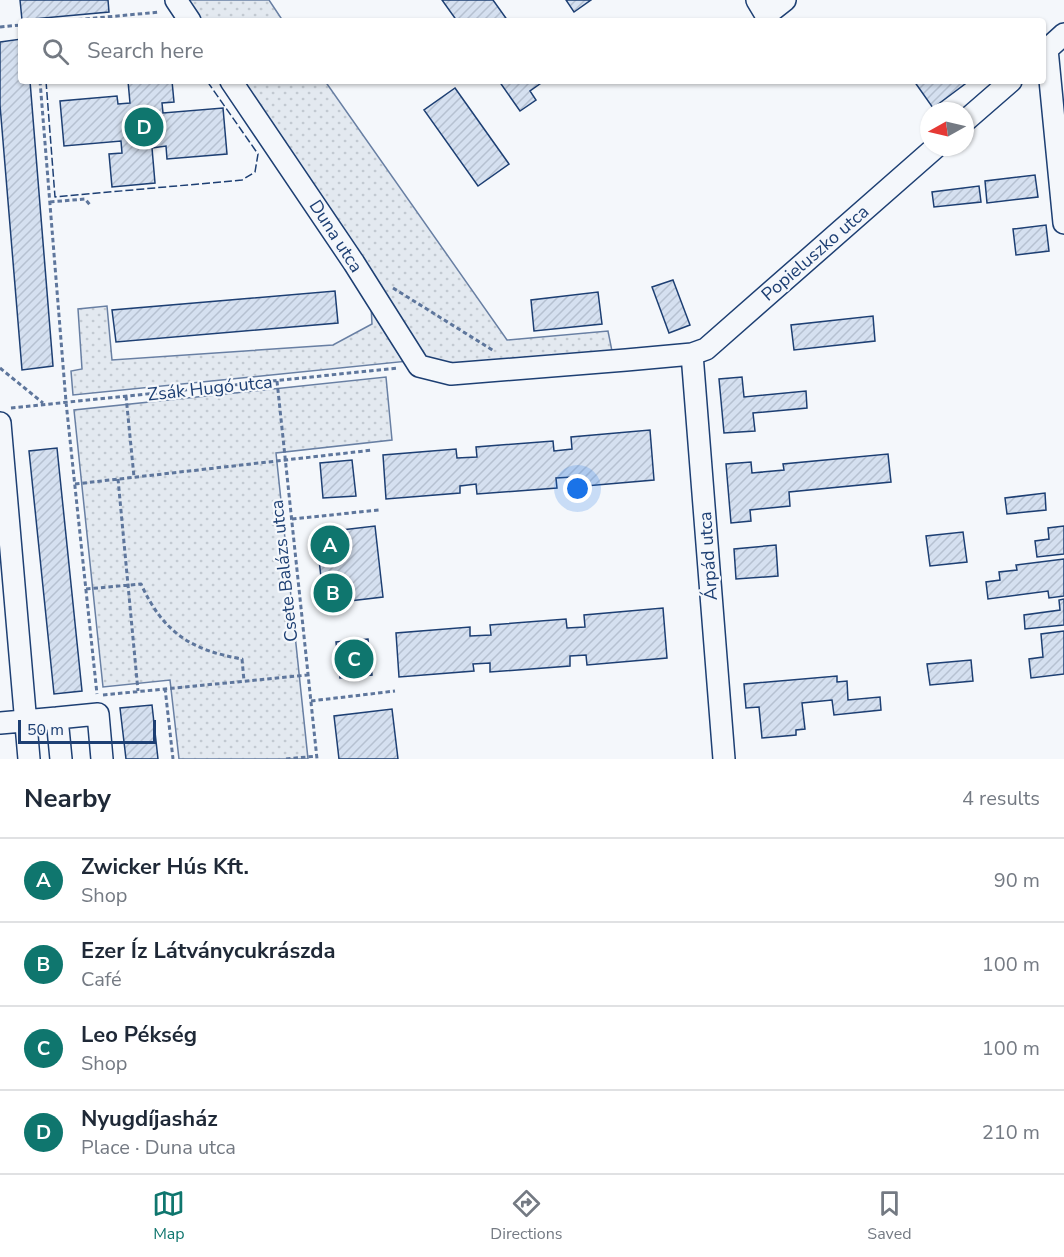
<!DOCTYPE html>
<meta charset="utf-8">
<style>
:root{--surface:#fff;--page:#f6f6f7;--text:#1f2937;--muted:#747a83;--line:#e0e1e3;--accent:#0f766e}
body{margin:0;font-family:"Nunito Sans",sans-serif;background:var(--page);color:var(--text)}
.compass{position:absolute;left:920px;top:102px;width:54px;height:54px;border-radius:50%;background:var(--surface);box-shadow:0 2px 4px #0004;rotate:262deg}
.scale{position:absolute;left:18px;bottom:15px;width:138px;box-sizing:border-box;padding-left:6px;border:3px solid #1d3f73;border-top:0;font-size:16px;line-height:21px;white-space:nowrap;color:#1d3f73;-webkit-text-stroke:4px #f4f7fb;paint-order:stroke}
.you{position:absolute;left:578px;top:489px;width:21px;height:21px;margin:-15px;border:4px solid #fff;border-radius:50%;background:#1a73e8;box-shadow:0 0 0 9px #1a73e833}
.badge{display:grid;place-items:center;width:39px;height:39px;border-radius:50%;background:var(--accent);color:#fff;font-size:20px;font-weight:700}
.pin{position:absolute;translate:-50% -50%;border:3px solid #fff;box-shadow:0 2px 6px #0006}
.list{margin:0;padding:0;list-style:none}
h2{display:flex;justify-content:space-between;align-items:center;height:78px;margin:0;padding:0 24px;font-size:26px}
h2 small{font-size:20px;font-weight:400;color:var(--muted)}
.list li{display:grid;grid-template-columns:39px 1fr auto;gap:18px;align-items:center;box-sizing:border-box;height:84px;padding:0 24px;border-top:2px solid var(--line)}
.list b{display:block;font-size:22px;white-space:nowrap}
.list p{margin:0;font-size:20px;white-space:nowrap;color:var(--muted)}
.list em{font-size:20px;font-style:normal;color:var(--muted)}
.icon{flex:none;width:33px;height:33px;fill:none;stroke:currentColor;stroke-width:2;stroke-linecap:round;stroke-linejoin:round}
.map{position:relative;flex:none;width:1064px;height:759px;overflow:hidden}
.search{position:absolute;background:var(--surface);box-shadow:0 2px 4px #0004;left:18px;right:18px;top:18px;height:66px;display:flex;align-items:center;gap:15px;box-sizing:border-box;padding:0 21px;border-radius:6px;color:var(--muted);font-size:22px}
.sheet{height:414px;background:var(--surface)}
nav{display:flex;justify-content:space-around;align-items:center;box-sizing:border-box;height:84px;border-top:2px solid var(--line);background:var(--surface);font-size:16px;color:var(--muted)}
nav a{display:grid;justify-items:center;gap:3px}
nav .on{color:var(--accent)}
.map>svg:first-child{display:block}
.park{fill:url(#park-dots);stroke:#687fa3;stroke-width:1.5}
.building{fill:url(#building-hatch);stroke:#1d3f73;stroke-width:1.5}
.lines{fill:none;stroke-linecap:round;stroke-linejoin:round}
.minor-casing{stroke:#1d3f73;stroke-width:24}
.path{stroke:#5e769c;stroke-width:3;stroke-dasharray:4.5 3;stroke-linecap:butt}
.minor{stroke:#f4f7fb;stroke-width:21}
.fence{stroke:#1d3f73;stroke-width:1.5;stroke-dasharray:8 3;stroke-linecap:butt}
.labels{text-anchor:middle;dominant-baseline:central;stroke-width:4.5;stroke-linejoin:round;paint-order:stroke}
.street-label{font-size:18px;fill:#1d3f73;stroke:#f4f7fb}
</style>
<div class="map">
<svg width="1064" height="759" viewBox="0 0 1064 759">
<defs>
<pattern id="park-dots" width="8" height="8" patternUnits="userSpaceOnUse" patternTransform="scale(1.5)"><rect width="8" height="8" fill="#e3e9f0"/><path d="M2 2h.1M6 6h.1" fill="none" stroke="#c2c9d1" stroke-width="1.8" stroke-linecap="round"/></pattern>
<pattern id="building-hatch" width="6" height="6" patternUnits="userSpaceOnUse" patternTransform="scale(1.5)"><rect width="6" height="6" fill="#d5e0f0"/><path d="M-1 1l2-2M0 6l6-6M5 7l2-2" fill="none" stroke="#b6c1d1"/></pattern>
</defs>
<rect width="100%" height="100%" fill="#f4f7fb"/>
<!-- park -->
<path class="park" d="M184 0H269L283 21H199Z
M239 81H325L507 340 608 331 613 356 447 368 425 359Z
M371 305 409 361 73 395 71 371 82 369 78 309 107 306 112 360 333 345 372 324Z
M386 377 392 440 276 453 308 759H179L170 680 103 687 74 410Z"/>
<!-- building -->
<path class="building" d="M20 0H108L109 12 22 20Z
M442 0H493L508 21H457Z
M566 0H591L574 12Z
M21 39V81H30L53 366 22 370 0 105V42Z
M128 81H172L174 102 162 103 163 113 223 108 227 154 167 159 166 146 152 148 155 183 112 187 109 154 122 153 121 141 64 146 60 101 117 96 118 104 130 103Z
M499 81H544L530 91 536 100 520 111Z
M914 81H969L933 108Z
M455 88 509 164 478 186 424 110Z
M1035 175 1038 197 987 203 985 181Z
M979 186 981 202 934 207 932 192Z
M1046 225 1049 251 1016 255 1013 229Z
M673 280 690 325 669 333 652 287Z
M335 291 338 323 116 342 112 310Z
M598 292 602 324 534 331 531 300Z
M873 316 875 341 794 350 791 325Z
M742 377 744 397 806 391 807 408 753 413 755 431 724 433 719 379Z
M650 430 654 480 574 487 573 477 556 478 557 488 477 494 476 484 460 486V493L386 499 383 455 456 449 457 458 477 457 476 447 553 441 554 451 572 449 571 437Z
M57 448 82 691 54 694 29 451Z
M888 454 891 482 789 492 790 506 750 510 751 521 731 523 726 464 751 462 752 473 784 470 783 464Z
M352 460 356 496 323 498 320 463Z
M1045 493 1046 510 1007 514 1005 498Z
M375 526 383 597 324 604 316 533Z
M1064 526V554L1037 557 1035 541 1049 539 1048 528Z
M963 532 967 562 930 566 926 536Z
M776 545 778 576 736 579 734 549Z
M1064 559V596L1049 598 1048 591 988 599 986 582 1000 580 999 572 1017 570 1016 565Z
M1064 599V625L1025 629 1024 615 1060 610 1059 600Z
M663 608 667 658 587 665 586 655 570 656V666L490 672V663L473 664 474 671 399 677 396 633 470 627V636L491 635 490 625 566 619 567 628 585 627 584 615Z
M1064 631V674L1031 678 1029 659 1043 657 1041 634Z
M368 639 372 675 340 678 336 642Z
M971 660 973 681 930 685 927 664Z
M837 676V682L847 681 848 700 880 697 881 710 834 715 832 700 802 703 805 729 796 730V735L762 738 759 707 746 708 744 684Z
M152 705 158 759H126L120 708Z
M392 709 398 759H339L334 716Z"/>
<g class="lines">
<defs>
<path id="minor" d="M176 0 190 21
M757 0 766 15 785 0
M1047 49 1064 223
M1043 53 1064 34
M231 81 354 263 419 366 451 374 626 360 692 354 706 349 936 147
M965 121 1011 81
M692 354 724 759
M0 423 29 759
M57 718 98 714 102 759
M0 723 57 718 61 759"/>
</defs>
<!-- minor casing -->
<use href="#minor" class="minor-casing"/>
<!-- path -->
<path class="path" d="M63 21 160 12
M0 27 21 25
M40 81 66 402 97 694
M50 202 85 199 90 205
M393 288 494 351
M0 368 43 403
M277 381 317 759
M126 396 134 477
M11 408 398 368
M118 479 138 691
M75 484 373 450
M292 519 379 510
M86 589 141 584C163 632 190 650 242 659L244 681
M165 688 173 759
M103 695 308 675
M311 701 395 691
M286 759 317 756"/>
<!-- minor -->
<use href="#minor" class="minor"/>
<!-- fence -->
<path class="fence" d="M46 81 55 197 242 180 255 172 258 154 207 81"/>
</g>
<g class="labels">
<!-- street labels -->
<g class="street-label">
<text transform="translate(336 236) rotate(57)">Duna utca</text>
<text transform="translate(815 253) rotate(-41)">Popieluszko utca</text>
<text transform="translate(210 388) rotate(-6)">Zsák Hugó utca</text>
<text transform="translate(708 556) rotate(-94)">Árpád utca</text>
<text transform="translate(284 571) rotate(-96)">Csete Balázs utca</text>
</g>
</g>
</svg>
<svg class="compass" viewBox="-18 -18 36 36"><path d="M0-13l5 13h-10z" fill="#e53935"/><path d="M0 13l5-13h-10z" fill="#747a83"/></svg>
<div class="scale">50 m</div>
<div class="you"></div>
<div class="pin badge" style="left:330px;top:545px">A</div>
<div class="pin badge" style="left:333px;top:593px">B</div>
<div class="pin badge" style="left:354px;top:659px">C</div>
<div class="pin badge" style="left:144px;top:127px">D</div>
<div class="search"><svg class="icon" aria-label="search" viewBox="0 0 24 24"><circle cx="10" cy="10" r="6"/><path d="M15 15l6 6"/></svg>Search here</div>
</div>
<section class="sheet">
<h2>Nearby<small>4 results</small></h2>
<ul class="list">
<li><span class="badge">A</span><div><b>Zwicker Hús Kft.</b><p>Shop</p></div><em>90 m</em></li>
<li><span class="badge">B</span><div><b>Ezer Íz Látványcukrászda</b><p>Café</p></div><em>100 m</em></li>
<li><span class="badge">C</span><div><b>Leo Pékség</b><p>Shop</p></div><em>100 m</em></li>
<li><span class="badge">D</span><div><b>Nyugdíjasház</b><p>Place · Duna utca</p></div><em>210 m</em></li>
</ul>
</section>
<nav>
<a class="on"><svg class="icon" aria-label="map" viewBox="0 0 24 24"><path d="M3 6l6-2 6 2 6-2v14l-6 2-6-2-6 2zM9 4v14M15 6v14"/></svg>Map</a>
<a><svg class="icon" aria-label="directions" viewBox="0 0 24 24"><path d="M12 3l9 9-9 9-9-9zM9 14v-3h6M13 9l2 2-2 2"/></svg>Directions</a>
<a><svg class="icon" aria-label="saved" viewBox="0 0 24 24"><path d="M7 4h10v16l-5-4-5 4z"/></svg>Saved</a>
</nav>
